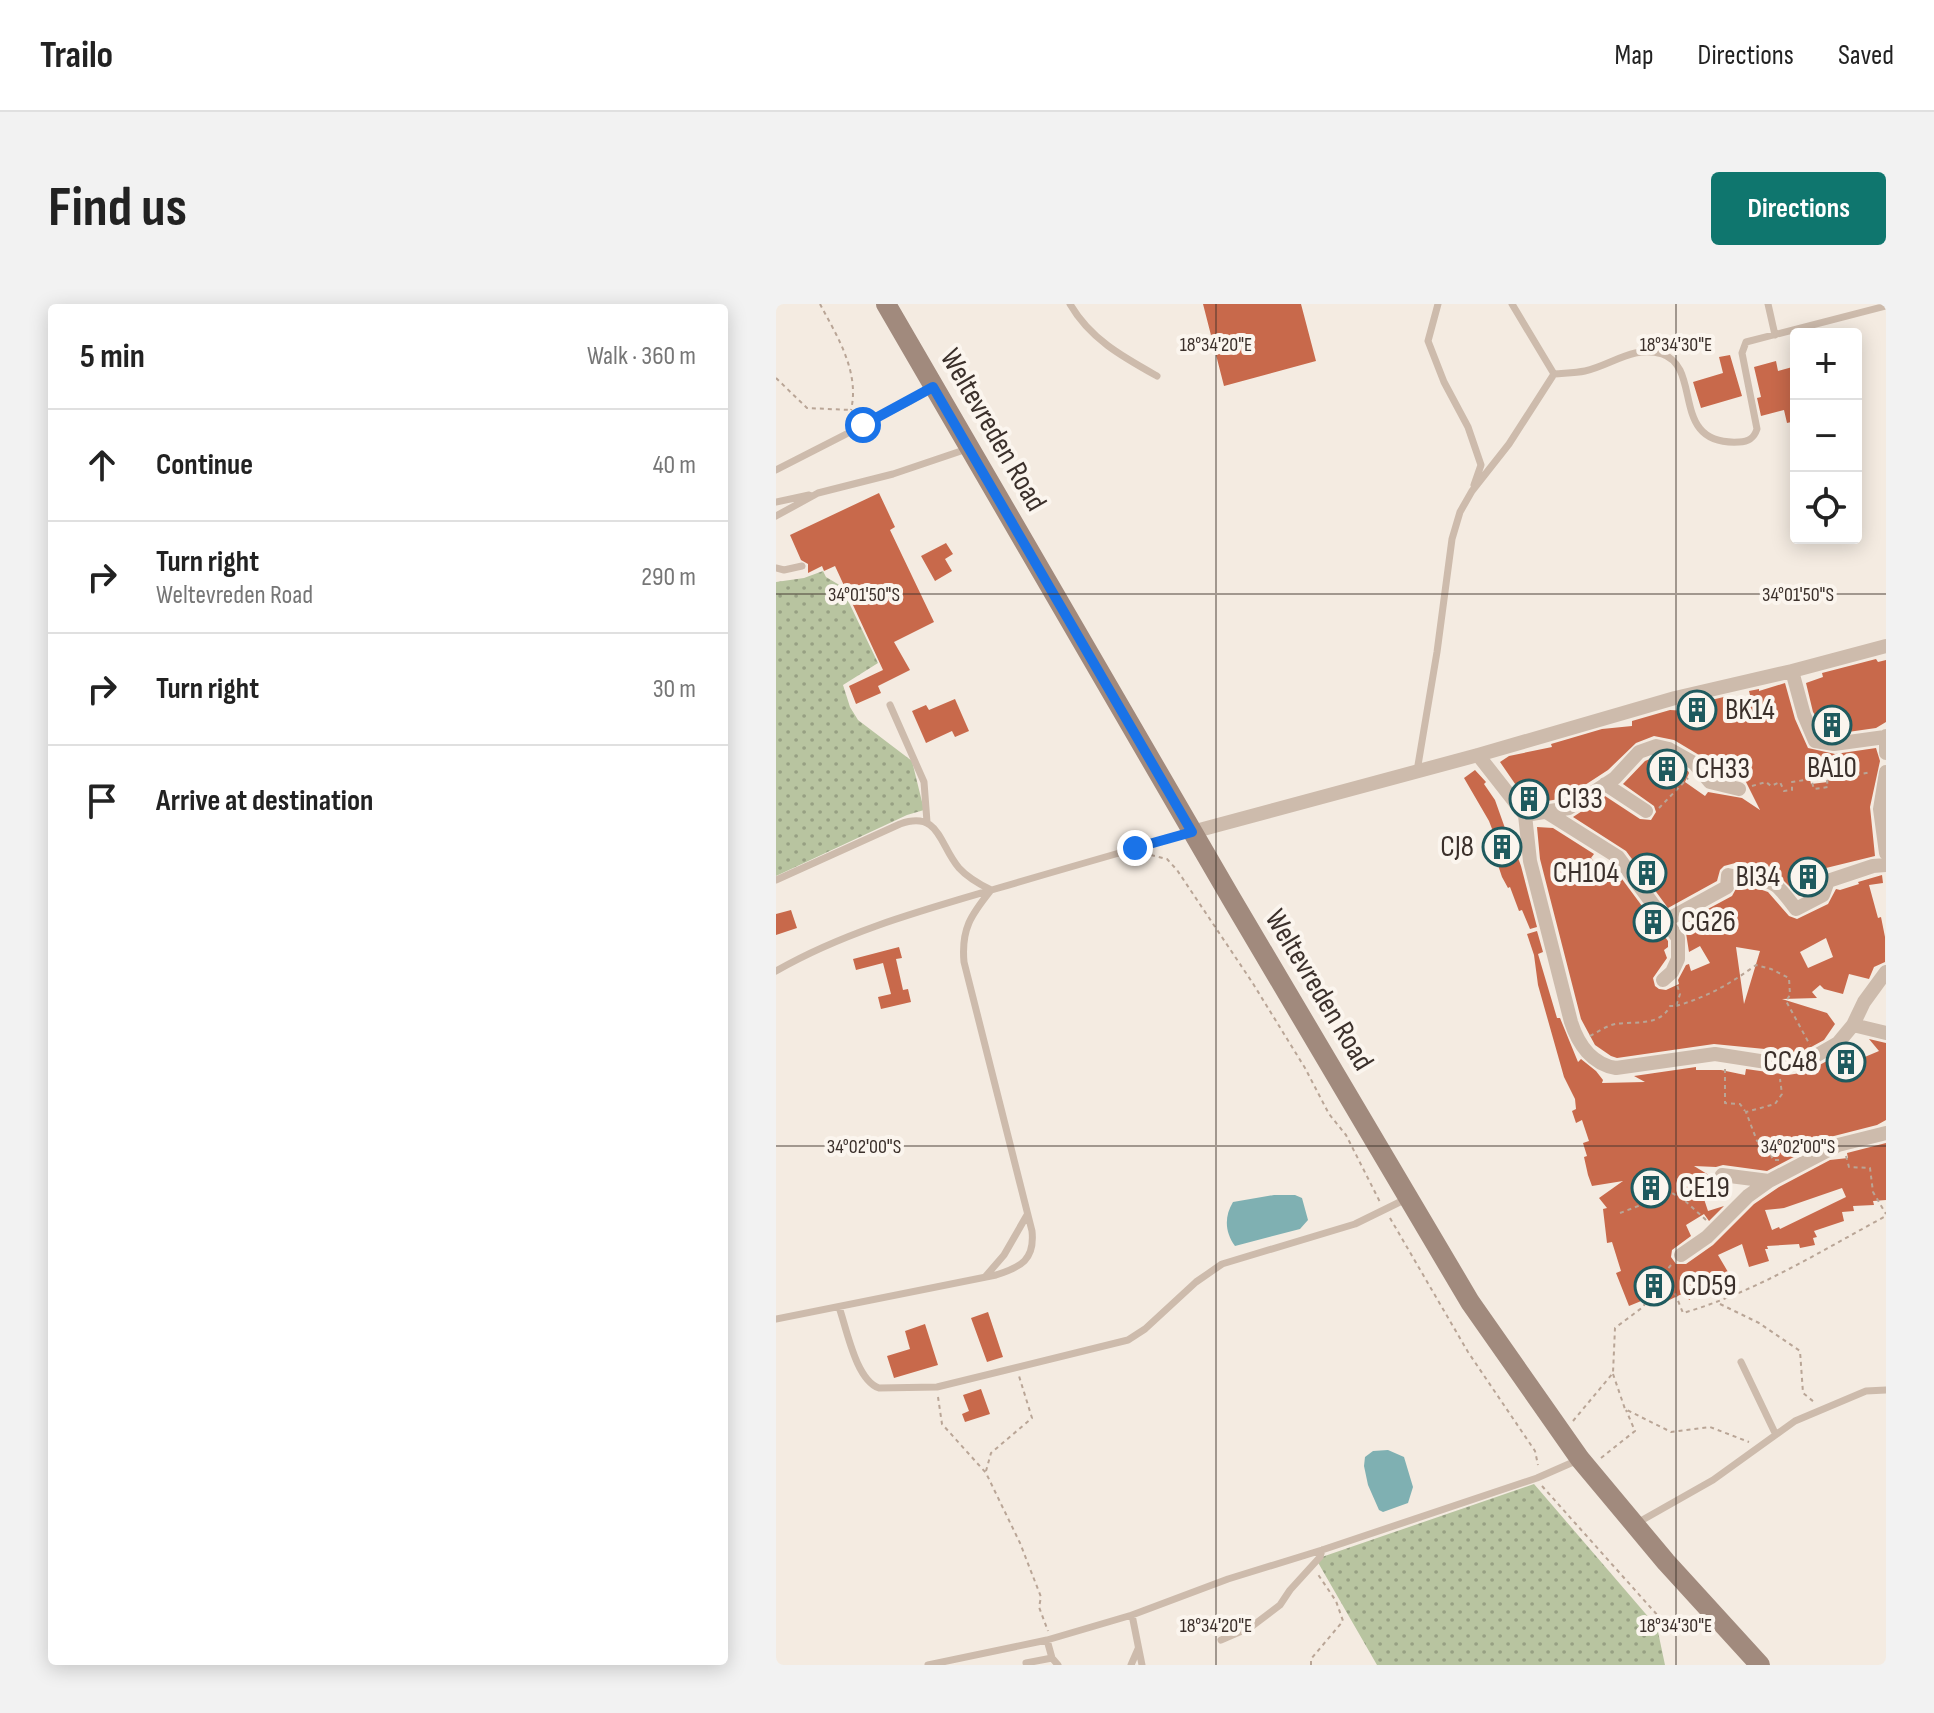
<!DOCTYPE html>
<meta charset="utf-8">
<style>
:root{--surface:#fff;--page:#f2f2f2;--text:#222;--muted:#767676;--line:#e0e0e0;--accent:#0f766e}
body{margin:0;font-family:"Sofia Sans Condensed",sans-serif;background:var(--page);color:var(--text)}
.controls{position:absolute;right:24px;top:24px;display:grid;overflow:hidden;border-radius:8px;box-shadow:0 4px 20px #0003}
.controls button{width:72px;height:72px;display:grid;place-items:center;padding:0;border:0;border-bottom:2px solid var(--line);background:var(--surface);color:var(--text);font:40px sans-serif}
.stop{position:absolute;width:24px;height:24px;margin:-18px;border:6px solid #1a73e8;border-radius:50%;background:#fff}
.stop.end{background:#1a73e8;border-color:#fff;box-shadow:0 2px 8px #0008}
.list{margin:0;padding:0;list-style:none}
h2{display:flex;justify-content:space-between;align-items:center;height:104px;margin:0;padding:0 32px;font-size:34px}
h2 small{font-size:26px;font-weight:400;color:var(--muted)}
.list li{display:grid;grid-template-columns:52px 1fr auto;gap:24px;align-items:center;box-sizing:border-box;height:112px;padding:0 32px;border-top:2px solid var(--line)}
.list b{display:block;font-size:30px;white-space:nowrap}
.list p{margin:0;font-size:26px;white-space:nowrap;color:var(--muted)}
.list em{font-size:26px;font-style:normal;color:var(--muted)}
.icon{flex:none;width:44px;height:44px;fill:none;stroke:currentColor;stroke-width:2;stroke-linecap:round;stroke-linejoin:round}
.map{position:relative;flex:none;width:1110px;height:1361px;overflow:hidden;border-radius:8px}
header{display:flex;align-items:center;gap:48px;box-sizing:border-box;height:112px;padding:0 40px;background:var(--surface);border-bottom:2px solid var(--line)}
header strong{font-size:38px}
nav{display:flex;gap:44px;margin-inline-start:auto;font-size:28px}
.intro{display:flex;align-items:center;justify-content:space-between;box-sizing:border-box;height:192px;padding:0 48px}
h1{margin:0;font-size:56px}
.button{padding:20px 36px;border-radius:8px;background:var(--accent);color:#fff;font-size:28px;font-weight:700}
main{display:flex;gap:48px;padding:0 48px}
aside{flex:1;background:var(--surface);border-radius:8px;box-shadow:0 4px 20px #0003}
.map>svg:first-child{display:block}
.grass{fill:url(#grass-dots)}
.water{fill:#7fb0b2}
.building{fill:#c8694b;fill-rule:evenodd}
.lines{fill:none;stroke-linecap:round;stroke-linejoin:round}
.path{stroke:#b9a596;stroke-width:2;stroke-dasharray:4 4;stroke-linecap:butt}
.lane{stroke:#cdbbac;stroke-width:7}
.street{stroke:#cdbbac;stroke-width:14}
.secondary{stroke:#a18a7d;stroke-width:20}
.route{stroke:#1a73e8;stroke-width:10}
.ticks{fill:none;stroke:#3b302b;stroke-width:2;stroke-opacity:0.45}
.labels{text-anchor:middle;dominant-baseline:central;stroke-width:8;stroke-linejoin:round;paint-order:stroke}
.street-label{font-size:30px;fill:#3b302b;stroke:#fbf5ee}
.poi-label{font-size:30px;fill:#3b302b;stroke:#fbf5ee;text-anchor:start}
.ticks-label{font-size:20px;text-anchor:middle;fill:#3b302b;stroke:#fbf5ee;stroke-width:8;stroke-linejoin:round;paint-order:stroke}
</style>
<header>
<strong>Trailo</strong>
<nav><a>Map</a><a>Directions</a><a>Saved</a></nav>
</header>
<div class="intro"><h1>Find us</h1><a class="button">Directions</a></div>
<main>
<aside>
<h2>5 min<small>Walk · 360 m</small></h2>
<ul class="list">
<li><svg class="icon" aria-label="ahead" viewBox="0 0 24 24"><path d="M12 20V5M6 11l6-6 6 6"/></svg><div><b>Continue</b></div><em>40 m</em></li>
<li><svg class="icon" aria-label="right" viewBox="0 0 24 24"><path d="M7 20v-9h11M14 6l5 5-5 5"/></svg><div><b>Turn right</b><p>Weltevreden Road</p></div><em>290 m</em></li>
<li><svg class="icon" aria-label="right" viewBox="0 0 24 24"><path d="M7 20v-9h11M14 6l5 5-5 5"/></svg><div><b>Turn right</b></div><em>30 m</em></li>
<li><svg class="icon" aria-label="arrive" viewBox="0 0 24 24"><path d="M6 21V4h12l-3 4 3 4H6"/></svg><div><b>Arrive at destination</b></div></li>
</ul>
</aside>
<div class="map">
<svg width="1110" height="1361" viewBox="0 0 1110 1361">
<defs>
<pattern id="grass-dots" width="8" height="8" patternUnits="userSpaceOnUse" patternTransform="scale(2)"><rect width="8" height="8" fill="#b8c4a0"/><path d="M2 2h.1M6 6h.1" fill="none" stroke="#97a083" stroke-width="1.8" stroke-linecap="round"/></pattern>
</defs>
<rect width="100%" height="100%" fill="#f4ebe1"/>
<!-- grass -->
<path class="grass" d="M47 267 50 273 65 282 102 359 67 381 74 403 82 416 136 457 148 506 131 511 0 572V278L28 274Z
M758 1180 881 1323 889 1361H601L540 1255Z"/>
<!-- water -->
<path class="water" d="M498 891H519L526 894 532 916 524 925 459 942C449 928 448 913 457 898Z
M612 1146 628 1153 637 1183 632 1199 607 1208 603 1206 592 1181 588 1162 589 1153 597 1147Z"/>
<!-- building -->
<path class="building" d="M427 0H525L540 57 448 82Z
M954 51 966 92 925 104 917 78 947 69 943 53Z
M1000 57 1002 67 1020 62V117L1011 119 1008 106 985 112 981 94 985 93 978 63Z
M103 189 119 223 114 226 158 318 118 338 134 366 102 382 105 389 80 400 73 382 107 366 59 262 48 267 46 262 32 269V260L25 256 14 231Z
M170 239 177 250 169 255 176 267 159 277 145 252Z
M1100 355 1102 358 1110 356V418L1100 424 1058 430 1048 428 1043 410 1039 411 1037 408 1030 379 1047 373 1046 369Z
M1009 379 1019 415 1032 444 1059 450 1100 444 1104 457 1094 503 1099 552 1050 564 1051 567 1045 570 1039 584 1023 592 1001 570 963 558 948 562 944 566 941 577 892 604 850 547 797 513 829 492 864 515 875 516 880 508 878 502 847 480 869 457 881 452 912 467 913 469 909 478 929 492 932 488 966 494 984 506 966 470 956 473 940 469 923 451 898 436 878 432 860 439 832 466 789 494 753 500 724 458 733 452 776 443 775 440 826 425 856 422V417L894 406 912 407 911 403 914 401 952 392V396L975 395 973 387 983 385V387ZM1051 456 1052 478 1035 480 1031 462Z
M179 395 193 427 179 433 176 427 150 439 136 407 150 401 153 406Z
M699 466 710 478 708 480 719 496 730 527 732 526 745 562 761 623 754 625 746 606 743 607 734 583 732 584 726 573 715 540 721 538 713 517 688 474Z
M761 523 777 524 818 550 815 554 835 578 843 571 892 637V643L888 646 891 654 877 674 879 682 883 685 890 686 903 680 902 676 910 661 913 660 915 667 934 659 924 642 913 648 910 629 904 620 956 592 961 583 969 580 992 588 1013 612 1021 615 1052 600 1060 585 1064 586 1083 580 1082 578 1106 571 1107 579 1093 581 1102 614 1105 613 1109 633V658L1098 663 1093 675 1073 670 1067 690 1048 685 1044 681 1036 688 1041 694 1006 695 1051 709 1059 720 1048 736 1026 748 1010 751 1009 747 938 740 841 754 835 752 819 741 805 715 764 555ZM1050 634 1057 653 1032 664 1024 648ZM960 643 984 647 968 700Z
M15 606 21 624 0 631V610Z
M761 627 767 648 762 650 781 714H784L802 758 805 755 820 767 827 776 826 779 869 778 858 772 920 763V766H945L969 771 970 765 1012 771 1031 768 1049 758 1063 755 1061 751 1074 741 1084 755 1103 747 1093 735 1110 739V816L1101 821 1058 832 991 867 947 861 940 863 918 862 936 873 941 879 955 884 928 895 932 907 948 902 933 917 928 910 910 921 915 932 896 946 895 953 900 960H910L937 941 978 900 1003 883 1054 856 1072 854 1071 849 1110 839V896L1097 897 1098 901 1077 902 1078 907 1066 908 1068 917 1038 927 1041 933 1037 934 1039 941 1024 944 1023 940 991 942 992 945H989L993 957 973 963 966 940 942 951 952 968 930 980 932 983 913 996 910 988 887 999 885 996 878 999 875 993 853 1002 840 969 845 967 836 938 831 939 827 905 831 904 823 894 847 877 816 882 812 871 808 853 811 852 807 839 813 837 806 816 800 819 796 807 800 805 799 795 788 773 762 681 758 651 751 630ZM1066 884 1070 893 1004 925 1003 923 996 926 989 906 1008 904Z
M123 643 126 654 120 655 127 686 132 685 135 698 105 705 102 693 115 690 107 659 80 666 77 655Z
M212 1008 227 1053 211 1058 195 1014Z
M149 1020 162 1061 118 1074 111 1052 134 1045 129 1027Z
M205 1085 214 1110 189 1118 186 1110 193 1107 187 1091Z"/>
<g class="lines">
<!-- path -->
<path class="path" d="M44 0C61 32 84 68 75 106
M0 74 31 104 75 106 82 115
M976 482 990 478 995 482 1004 478 1008 487 1016 486V478L1035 475 1038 485 1052 483 1051 477 1095 468
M883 504 912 474
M375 551 391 555 401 566 476 678 529 764 553 810 570 831 604 898
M900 702C931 693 954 680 980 661L995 665 1013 674 1014 691 1010 697 1034 741
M814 732C822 728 830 722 839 720 858 717 884 723 894 702H900L904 690 901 681
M949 765V799L964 800 969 807
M1070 852 1073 863 1094 864 1097 888 1110 910
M1003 856H997L989 837H981L970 808 999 800 1006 790 1004 775
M844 909 896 889 906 895
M614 914 692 1048 759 1147 762 1161
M930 916 907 895 936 877
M895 961 890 967 907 1009C980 988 1043 948 1110 912
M944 1000 983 1019 1024 1047 1027 1089 1038 1098
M837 1070 849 1105 895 1128 934 1123 973 1138
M162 1093 166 1120 210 1169 244 1239 265 1293 263 1303 272 1327
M797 1117 837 1069 839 1024 867 1003 872 994 865 976 889 967
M825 1154 859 1127 850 1106
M210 1167 215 1149 256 1114 243 1072
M766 1182 892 1323
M535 1361V1355L567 1317 560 1297 541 1269"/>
<!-- lane -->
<path class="lane" d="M294 0C314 35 347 53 381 72
M662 0 652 37 668 78 692 123 705 161 698 181
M736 0 778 70
M992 0 999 31
M778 70C788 69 799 69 809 67 836 61 857 41 886 50 928 64 892 142 963 138 973 138 978 134 981 125L966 49 970 38 1110 2
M0 166 133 98 157 83
M0 198 33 191
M0 212 42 189 117 170 191 145
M0 264 8 266 26 262
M114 401 148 478 151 518
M641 467 661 348 676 235 684 208 696 187 733 140 778 70
M0 576 124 520C164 506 163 541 183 564 192 574 203 580 215 586
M0 667C68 628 144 607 219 585 284 566 349 547 414 529
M209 973 228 951 251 911
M63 1003C71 1026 80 1076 103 1084L161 1083 352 1036 369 1025 420 978 446 960 579 920 630 895
M0 1015 220 971C245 963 259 956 256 927L188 658C185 625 195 611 215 586
M965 1058 999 1129
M861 1219 937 1176 1019 1117 1090 1087 1110 1086
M356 1311 366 1361
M271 1336 276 1354 282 1361
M445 1336 475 1323 504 1301 514 1286 544 1253 546 1246
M250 1359 276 1354
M152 1361 271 1336 356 1311 452 1275 546 1246 761 1174 802 1156
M355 1361 362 1345"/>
<!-- street -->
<path class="street" d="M1016 367 1028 411 1039 437 1058 440 1109 433
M1110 432V449
M702 451 749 511 754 557 795 718C802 740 816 760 840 764L939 750 1010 761 1029 758 1062 739 1077 721 1088 698 1110 668
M1110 468 1104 505 1110 549
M829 480 870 507
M772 509 842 553 902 634V655L896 668 887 676
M749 511 793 504 839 474 863 448 880 442 893 445 918 459 934 478 963 485
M416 528 702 451 899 394 1016 367 1110 342
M889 617 951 583 952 571 962 573 964 568C1000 581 996 573 1020 605L1047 591 1052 577 1097 562 1110 561
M1077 721 1110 729
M946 871 993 877
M905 951 931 933 972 892 993 877 1062 841 1110 829"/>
<!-- secondary -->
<path class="secondary" d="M110 0 455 594 694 998 804 1155 890 1258 984 1361"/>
</g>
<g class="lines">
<!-- route -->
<path class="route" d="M87 121 157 83 416 528 359 544"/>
</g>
<!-- ticks -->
<path class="ticks" d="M440 0V1361M900 0V1361M0 290H1110M0 842H1110"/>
<!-- icons -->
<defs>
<symbol id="building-ring" viewBox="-11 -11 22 22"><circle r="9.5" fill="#fbf5ee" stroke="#1f5a5e" stroke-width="1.5"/><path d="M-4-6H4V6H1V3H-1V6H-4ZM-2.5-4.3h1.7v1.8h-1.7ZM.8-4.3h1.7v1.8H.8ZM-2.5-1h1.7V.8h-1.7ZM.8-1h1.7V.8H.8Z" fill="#1f5a5e"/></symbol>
</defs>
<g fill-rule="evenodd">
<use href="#building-ring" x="899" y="384" width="44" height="44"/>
<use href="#building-ring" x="1034" y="399" width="44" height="44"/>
<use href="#building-ring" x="869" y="443" width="44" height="44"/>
<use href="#building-ring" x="731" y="473" width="44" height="44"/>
<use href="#building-ring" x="704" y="521" width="44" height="44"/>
<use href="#building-ring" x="849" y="547" width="44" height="44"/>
<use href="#building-ring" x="1010" y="551" width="44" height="44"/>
<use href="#building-ring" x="855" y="596" width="44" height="44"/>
<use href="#building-ring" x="1048" y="736" width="44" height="44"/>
<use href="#building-ring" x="853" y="862" width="44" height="44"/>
<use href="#building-ring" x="856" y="960" width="44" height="44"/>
</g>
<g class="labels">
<!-- street labels -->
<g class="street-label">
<text transform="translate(217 126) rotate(60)">Weltevreden Road</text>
<text transform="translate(543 686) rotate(59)">Weltevreden Road</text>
</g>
<!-- poi labels -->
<g class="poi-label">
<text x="949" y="406">BK14</text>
<text x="1056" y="464" text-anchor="middle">BA10</text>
<text x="919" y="465">CH33</text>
<text x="781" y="495">CI33</text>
<text x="698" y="543" text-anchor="end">CJ8</text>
<text x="843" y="569" text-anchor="end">CH104</text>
<text x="1004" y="573" text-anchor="end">BI34</text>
<text x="905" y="618">CG26</text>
<text x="1042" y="758" text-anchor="end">CC48</text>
<text x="903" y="884">CE19</text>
<text x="906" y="982">CD59</text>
</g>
</g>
<g class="ticks-label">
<text x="440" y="47">18°34'20"E</text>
<text x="900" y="47">18°34'30"E</text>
<text x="88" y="297">34°01'50"S</text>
<text x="1022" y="297">34°01'50"S</text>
<text x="88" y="849">34°02'00"S</text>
<text x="1022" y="849">34°02'00"S</text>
<text x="440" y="1328">18°34'20"E</text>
<text x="900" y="1328">18°34'30"E</text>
</g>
</svg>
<div class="controls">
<button>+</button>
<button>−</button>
<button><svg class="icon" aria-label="locate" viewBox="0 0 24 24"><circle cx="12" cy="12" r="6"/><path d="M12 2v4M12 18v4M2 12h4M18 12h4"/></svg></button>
</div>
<div class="stop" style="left:87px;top:121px"></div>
<div class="stop end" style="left:359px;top:544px"></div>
</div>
</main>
